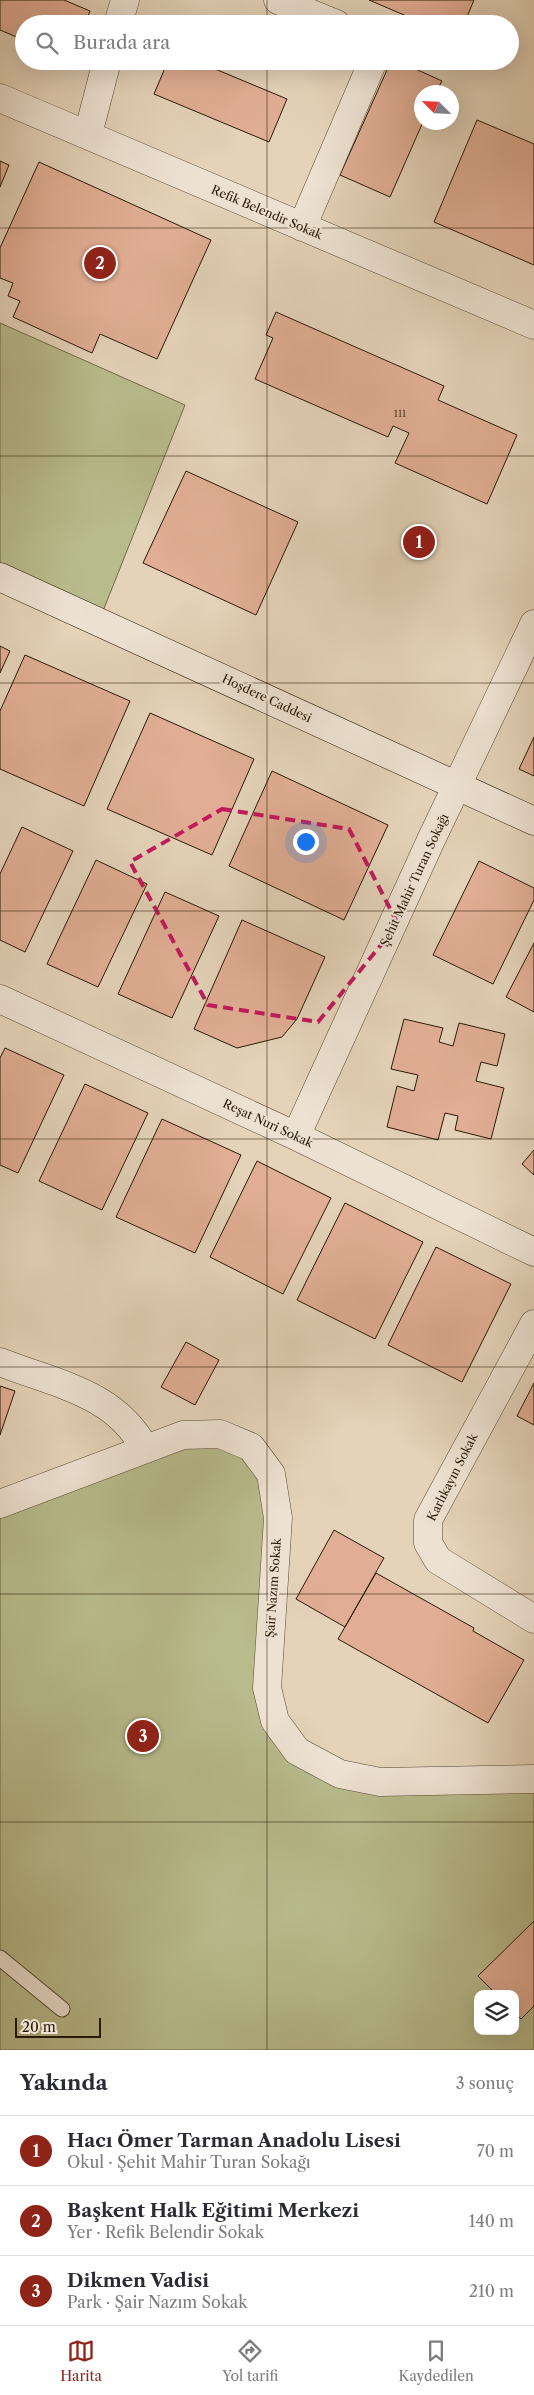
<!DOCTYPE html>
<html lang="tr">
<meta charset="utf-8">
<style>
:root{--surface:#fff;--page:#f2f2f3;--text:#2b2b33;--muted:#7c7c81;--line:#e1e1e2;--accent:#8f2418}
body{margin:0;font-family:"Libre Caslon Text",serif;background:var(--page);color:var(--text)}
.controls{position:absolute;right:15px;bottom:15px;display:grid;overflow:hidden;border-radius:10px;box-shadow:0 5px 20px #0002}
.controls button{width:45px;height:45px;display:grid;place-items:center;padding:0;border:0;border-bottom:1px solid var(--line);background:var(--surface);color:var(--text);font:25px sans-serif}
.compass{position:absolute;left:414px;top:85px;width:45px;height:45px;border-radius:50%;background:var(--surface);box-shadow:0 5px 20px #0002;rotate:294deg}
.scale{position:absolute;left:15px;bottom:12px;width:86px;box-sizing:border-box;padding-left:5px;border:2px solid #291a04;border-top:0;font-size:14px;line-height:18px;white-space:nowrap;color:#291a04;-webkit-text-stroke:4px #ede2d2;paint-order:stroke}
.you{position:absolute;left:305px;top:841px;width:18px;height:18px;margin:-12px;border:4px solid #fff;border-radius:50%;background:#1a73e8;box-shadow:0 0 0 8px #1a73e833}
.badge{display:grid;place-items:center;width:32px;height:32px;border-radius:50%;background:var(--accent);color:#fff;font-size:16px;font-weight:700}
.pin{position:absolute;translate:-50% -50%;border:2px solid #fff;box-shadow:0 1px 5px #0006}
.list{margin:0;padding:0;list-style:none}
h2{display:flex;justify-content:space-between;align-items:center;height:65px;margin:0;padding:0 20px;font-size:21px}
h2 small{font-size:16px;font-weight:400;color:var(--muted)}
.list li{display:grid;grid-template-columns:32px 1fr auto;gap:15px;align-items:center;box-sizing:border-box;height:70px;padding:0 20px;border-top:1px solid var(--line)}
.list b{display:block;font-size:19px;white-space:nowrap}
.list p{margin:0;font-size:16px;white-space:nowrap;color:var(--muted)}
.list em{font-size:16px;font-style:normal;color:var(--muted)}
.icon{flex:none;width:28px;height:28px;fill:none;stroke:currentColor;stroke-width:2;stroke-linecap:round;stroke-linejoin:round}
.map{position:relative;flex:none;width:534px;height:2050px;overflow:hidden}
.search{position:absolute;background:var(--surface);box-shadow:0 5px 20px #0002;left:15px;right:15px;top:15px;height:55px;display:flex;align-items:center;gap:12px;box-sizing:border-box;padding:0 18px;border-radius:28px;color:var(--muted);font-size:19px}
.sheet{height:275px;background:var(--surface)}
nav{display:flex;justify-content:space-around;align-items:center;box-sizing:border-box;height:70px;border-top:1px solid var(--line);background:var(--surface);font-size:14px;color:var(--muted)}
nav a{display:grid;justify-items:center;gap:2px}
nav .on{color:var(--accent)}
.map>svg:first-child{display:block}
.green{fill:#b8bb8c;stroke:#706a48;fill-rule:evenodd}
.building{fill:#e1ae95;stroke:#291a04}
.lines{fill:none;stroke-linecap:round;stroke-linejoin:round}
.lane-casing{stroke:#584831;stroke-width:17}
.street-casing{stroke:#584831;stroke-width:29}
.secondary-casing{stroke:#291a04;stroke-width:29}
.lane{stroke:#ede2d2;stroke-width:15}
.street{stroke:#ede2d2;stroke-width:28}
.secondary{stroke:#ede2d2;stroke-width:28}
.marked{fill:none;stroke:#c2185b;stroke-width:4;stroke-dasharray:10 6;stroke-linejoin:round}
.grid{fill:none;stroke:#291a04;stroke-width:1;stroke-opacity:0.55}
.labels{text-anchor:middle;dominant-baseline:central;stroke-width:4;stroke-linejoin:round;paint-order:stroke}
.number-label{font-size:10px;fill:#573f28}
.street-label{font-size:12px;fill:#291a04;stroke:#ede2d2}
</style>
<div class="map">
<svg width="534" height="2050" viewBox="0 0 534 2050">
<rect width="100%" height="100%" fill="#e4d3b9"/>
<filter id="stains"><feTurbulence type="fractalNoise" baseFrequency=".004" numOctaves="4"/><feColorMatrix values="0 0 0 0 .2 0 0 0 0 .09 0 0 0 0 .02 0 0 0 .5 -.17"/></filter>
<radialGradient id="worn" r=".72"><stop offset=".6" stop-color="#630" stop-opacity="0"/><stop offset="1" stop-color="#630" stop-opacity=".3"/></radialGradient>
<!-- green -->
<path class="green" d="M0 323 185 405 99 621 0 577Z
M220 1434 271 1474 275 1721 340 1774 534 1779V2050H0V1504ZM478 1994H515V2031H478Z"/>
<!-- building -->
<path class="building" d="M0 0H64L90 11 85 24H24V40L0 30Z
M369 0H474L464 24H425Z
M168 61H196L287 99 269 142 154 94Z
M391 61H398L442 81 436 92H422L423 122 390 197 340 175Z
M477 120 534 144V265L434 222Z
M0 161 9 165 0 187Z
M39 162 211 240 157 359 100 334 92 353 13 317 20 301 8 296 13 283 0 278V248Z
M276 312 444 386 438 400 517 435 487 504 395 463 409 433 393 426 388 437 255 379 273 338 266 335Z
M186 471 298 522 256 615 143 563Z
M0 646 10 651 0 673Z
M25 655 130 701 84 806 0 769V711Z
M150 713 254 759 212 855 107 809Z
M534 737V776L519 769Z
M272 771 388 825 344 920 229 866Z
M22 827 73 851 25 952 0 940V874Z
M96 860 147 884 98 987 47 964Z
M479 861 534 888V900L493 984 433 955Z
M165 892 219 916 172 1018 118 994Z
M242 920 325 957 297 1019 282 1037 237 1048 194 1029Z
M534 943V1012L506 997Z
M404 1019 443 1028 439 1042 453 1046 459 1023 505 1034 497 1066 481 1062 476 1081 504 1088 491 1139 455 1130 458 1116 445 1113 438 1140 387 1127 397 1086 414 1091 418 1075 391 1069Z
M5 1048 64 1075 18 1173 0 1165V1058Z
M85 1084 148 1113 102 1210 39 1181Z
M162 1119 241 1155 195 1253 116 1217Z
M534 1150V1175L522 1164Z
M257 1161 331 1198 283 1294 210 1257Z
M345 1203 423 1242 375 1339 297 1300Z
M436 1247 511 1284 462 1382 388 1345Z
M186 1342 219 1360 195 1405 161 1387Z
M534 1383V1425L517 1416Z
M0 1386 15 1391 0 1435Z
M334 1530 384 1558 345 1627 296 1599Z
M376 1573 474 1628 473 1631 524 1660 488 1723 338 1639Z
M534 1921V2006L521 2019 515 2013V1994H496L478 1976Z"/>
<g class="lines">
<defs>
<path id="lane" d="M0 1958 62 2009"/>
<path id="street" d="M278 0 336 24
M118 24 125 0
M0 98 534 325
M88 134 107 61
M302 227 373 61
M0 999 296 1136 534 1252
M296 1136 431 840 534 624
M534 1324 428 1520V1543L438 1560 534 1619
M0 1362C55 1384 115 1392 145 1449
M0 1504 183 1435 220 1434 251 1447 271 1474 278 1518 267 1688 275 1721 297 1751 340 1774 380 1782 534 1779"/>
<path id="secondary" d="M0 577 534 821"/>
</defs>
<!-- lane casing -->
<use href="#lane" class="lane-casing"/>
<!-- street casing -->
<use href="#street" class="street-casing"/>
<!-- secondary casing -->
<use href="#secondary" class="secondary-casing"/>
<!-- lane -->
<use href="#lane" class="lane"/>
<!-- street -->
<use href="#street" class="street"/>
<!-- secondary -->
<use href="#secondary" class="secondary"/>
</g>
<!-- marked area -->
<path class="marked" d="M222 809 349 829 398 924 318 1022 208 1005 130 862Z"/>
<!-- grid -->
<path class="grid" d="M267 0V24M267 61V2050M0 228H534M0 456H534M0 683H534M0 911H534M0 1139H534M0 1367H534M0 1594H534M0 1822H534"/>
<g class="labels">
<!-- number labels -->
<g class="number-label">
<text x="400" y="413">111</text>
</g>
<!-- street labels -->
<g class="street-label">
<text transform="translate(267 212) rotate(23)">Refik Belendir Sokak</text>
<text transform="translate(267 698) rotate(25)">Hoşdere Caddesi</text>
<text transform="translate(414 880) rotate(-65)">Şehit Mahir Turan Sokağı</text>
<text transform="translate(268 1123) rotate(25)">Reşat Nuri Sokak</text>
<text transform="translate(452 1477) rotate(-63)">Karlıkayın Sokak</text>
<text transform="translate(273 1588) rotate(-86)">Şair Nazım Sokak</text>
</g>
</g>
<rect width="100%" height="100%" filter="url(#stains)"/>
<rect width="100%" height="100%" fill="url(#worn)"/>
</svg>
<div class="controls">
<button><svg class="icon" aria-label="layers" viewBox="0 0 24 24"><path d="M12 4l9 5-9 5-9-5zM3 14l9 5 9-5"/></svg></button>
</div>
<svg class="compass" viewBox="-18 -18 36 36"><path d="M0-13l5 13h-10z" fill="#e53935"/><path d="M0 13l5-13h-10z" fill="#7c7c81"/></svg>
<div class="scale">20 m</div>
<div class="you"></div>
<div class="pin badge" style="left:419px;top:542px">1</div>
<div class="pin badge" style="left:100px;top:263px">2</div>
<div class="pin badge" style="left:143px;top:1736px">3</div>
<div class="search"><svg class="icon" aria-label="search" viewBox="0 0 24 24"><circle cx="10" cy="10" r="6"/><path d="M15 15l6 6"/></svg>Burada ara</div>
</div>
<section class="sheet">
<h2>Yakında<small>3 sonuç</small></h2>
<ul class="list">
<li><span class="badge">1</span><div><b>Hacı Ömer Tarman Anadolu Lisesi</b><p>Okul · Şehit Mahir Turan Sokağı</p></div><em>70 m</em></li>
<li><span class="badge">2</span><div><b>Başkent Halk Eğitimi Merkezi</b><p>Yer · Refik Belendir Sokak</p></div><em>140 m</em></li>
<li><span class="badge">3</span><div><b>Dikmen Vadisi</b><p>Park · Şair Nazım Sokak</p></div><em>210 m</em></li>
</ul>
</section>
<nav>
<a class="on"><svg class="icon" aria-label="map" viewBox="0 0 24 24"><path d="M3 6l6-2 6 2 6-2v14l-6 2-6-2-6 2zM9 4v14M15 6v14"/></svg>Harita</a>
<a><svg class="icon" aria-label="directions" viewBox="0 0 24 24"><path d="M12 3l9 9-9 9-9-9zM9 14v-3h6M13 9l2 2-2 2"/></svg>Yol tarifi</a>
<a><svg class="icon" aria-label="saved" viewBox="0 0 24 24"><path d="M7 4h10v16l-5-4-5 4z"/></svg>Kaydedilen</a>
</nav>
